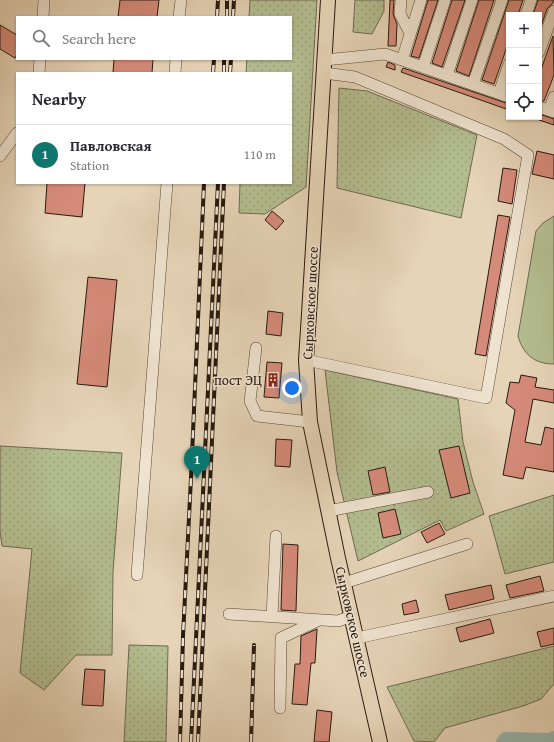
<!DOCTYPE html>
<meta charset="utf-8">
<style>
:root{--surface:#fff;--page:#f2f2f3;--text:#2b2b33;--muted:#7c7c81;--line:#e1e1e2;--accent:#0f766e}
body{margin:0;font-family:"Gentium Book Plus",serif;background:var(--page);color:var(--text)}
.controls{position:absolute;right:12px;top:12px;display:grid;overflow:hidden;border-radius:0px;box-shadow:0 1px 3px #0004}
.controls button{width:36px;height:36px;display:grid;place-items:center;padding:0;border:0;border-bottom:1px solid var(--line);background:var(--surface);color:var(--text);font:20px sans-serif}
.you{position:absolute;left:292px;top:388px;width:14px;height:14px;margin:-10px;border:3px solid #fff;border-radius:50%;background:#1a73e8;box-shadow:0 0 0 6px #1a73e833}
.badge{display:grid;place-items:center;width:26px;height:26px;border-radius:50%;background:var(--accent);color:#fff;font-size:13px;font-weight:700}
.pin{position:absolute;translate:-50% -33px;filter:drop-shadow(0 1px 2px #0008)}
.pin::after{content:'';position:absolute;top:21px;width:14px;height:12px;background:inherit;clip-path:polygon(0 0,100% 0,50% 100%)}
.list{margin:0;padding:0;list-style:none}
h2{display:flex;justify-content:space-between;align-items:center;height:52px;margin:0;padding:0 16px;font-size:17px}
h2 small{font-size:13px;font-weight:400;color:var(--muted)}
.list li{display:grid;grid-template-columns:26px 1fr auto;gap:12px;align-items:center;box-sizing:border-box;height:60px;padding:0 16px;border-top:1px solid var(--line)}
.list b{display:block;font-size:15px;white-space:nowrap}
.list p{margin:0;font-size:13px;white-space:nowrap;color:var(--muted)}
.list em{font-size:13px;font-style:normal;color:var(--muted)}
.icon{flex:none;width:22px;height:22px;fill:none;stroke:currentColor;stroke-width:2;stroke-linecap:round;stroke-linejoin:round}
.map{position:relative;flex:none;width:554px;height:742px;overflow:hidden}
.search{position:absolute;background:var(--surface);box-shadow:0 1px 3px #0004;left:16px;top:16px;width:276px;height:44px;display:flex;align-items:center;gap:10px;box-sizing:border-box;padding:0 14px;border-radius:0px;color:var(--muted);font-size:15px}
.panel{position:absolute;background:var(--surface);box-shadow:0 1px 3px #0004;left:16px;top:72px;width:276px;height:112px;border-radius:0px}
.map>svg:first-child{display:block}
.grass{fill:url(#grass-dots);stroke:#6e6b4f}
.park{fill:#b3bd90;stroke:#6e6b4f}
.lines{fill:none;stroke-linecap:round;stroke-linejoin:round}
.river{stroke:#96b8b0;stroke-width:14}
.building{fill:#d68b7a;stroke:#28190e}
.minor-casing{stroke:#584838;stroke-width:12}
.major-casing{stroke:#28190e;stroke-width:16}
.minor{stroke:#efe3d0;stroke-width:11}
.major{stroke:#e6d4b7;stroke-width:14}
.rail-casing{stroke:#28190e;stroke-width:4}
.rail{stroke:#efe3d0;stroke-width:2.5;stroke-dasharray:8;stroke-linecap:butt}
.labels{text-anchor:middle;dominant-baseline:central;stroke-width:3;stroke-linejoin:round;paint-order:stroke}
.street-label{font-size:14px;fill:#28190e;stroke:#efe3d0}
.poi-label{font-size:14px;fill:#28190e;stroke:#efe3d0;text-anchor:end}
</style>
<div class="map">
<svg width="554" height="742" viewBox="0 0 554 742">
<defs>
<pattern id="grass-dots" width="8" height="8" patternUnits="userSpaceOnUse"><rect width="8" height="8" fill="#b3bd90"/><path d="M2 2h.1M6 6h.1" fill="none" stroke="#9aa27b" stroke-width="1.8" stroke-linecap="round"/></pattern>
</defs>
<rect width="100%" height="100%" fill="#e6d4b7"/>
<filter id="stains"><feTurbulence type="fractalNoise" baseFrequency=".005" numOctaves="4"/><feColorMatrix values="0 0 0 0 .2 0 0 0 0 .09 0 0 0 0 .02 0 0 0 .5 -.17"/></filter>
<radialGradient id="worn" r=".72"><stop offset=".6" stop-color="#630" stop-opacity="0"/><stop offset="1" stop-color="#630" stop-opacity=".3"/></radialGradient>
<!-- grass -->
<path class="grass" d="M250 0H317L306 187 265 214 239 213 240 183H291V73H246L247 59H291V17H249Z
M355 0H384V11L372 34 353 32Z
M339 88 367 91 477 135 461 218 337 188Z
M325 370 458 399 463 442 473 482 484 514 446 531 440 520 358 561 337 472Z
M0 446 122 453 113 572 112 655H76L44 690 20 673 32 549 2 546 0 531Z
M554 495V562L505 574 489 516Z
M129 645 168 646 166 742H124Z
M554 646V684L541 699 523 706 445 728 434 742 414 741 387 687Z"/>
<!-- park -->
<path class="park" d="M554 216V364C534 364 523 354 518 336L536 231 543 223Z"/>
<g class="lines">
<!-- river -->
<path class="river" d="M503 742 506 739 551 740 554 738"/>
</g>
<!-- building -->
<path class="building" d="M120 0H159L157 17H118Z
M390 0H394L393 14 397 24 396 46H388Z
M428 0H438L419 58 411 56Z
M452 0H465L442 67 432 63Z
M479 0H494L469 76 456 71Z
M509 0H523L518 15H509V41L494 84 482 80Z
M538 0H554L552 4 547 9 539 32V15H533Z
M0 25 17 35V55L15 58 0 49Z
M553 36 554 75 544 101 539 100V75Z
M114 59H153L152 73H113Z
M388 62 395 65V70L386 67Z
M403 68 509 104V110L401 72Z
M539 114 554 119V125L539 120Z
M537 151 554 155V179L532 174Z
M503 168 517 170 512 204 498 201Z
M47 183H85L82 217 45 213Z
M272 211 284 221 276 230 265 220Z
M498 215 510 217 486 356 475 354Z
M88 277 117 280 107 387 77 384Z
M268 311 283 313 281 336 266 334Z
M267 362 282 363 279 398 264 397Z
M521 375 537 378 535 387 554 390V403L533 399 525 442 541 445 545 427 554 429V472L526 467 523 479 503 475 515 410 506 403 510 382 519 383Z
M276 439 292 440 290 467 275 466Z
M459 446 470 493 451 498 439 450Z
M385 467 390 492 373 495 368 471Z
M395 509 401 534 383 538 378 513Z
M439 523 445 534 427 543 421 532Z
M283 544 298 545 296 611 281 610Z
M540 576 544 591 510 598 506 585Z
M491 585 494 599 449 610 445 595Z
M416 600 419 612 404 615 402 604Z
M490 619 494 633 460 642 456 628Z
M554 628V644L541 647 537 632Z
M317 629 315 663H311L307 705 292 704 295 664H300L301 636Z
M85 669 105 670 103 706 82 705Z
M317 710 332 712 329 742H314Z"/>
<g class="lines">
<defs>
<path id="minor" d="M401 0 400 14 410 33
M526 15 531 0
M43 17 44 0
M179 17 181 0
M539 52 554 11
M325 60 385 54 509 97
M402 60 421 0
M423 67 445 0
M39 73 40 59
M175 73 176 59
M447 75 472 0
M473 84 502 0
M499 93 509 64
M539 107 554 112
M549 110 554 97
M0 156 17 133
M256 348 250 401 257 416 310 422
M306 360 486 398 528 155 504 139 355 77 324 73
M328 511 428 492
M137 575 167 183
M344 583 467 544
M229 614 338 621 352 616
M272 616 276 536
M357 638 554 596
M280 708 281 638 319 620"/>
<path id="major" d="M328 0 309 314 306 360 310 422 338 558 380 742"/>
</defs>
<!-- minor casing -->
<use href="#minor" class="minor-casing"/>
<!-- major casing -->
<use href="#major" class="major-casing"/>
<!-- minor -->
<use href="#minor" class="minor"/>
<!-- major -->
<use href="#major" class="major"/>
<defs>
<path id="rail" d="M217 17 218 0
M227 17V0
M233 17 234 0
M213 73 214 59
M224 73V59
M230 73 231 59
M180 742 183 636 191 478 204 183
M191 742 218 183
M198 742 224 183
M251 742 254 645"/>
</defs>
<!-- rail casing -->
<use href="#rail" class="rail-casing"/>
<!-- rail -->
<use href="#rail" class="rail"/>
</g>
<!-- icons -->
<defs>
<symbol id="building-bare" viewBox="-9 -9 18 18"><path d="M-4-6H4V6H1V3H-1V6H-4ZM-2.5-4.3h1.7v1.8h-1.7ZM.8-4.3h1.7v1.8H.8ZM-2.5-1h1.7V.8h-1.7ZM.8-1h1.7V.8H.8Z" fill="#8f2418" stroke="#efe3d0" stroke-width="2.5" paint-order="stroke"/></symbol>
</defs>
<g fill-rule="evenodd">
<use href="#building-bare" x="263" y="370" width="20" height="20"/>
</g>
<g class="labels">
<!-- street labels -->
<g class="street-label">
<text transform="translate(310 303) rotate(-87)">Сырковское шоссе</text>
<text transform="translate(353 622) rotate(77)">Сырковское шоссе</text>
</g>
<!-- poi labels -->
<g class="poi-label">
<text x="262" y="380">пост ЭЦ</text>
</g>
</g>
<rect width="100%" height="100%" filter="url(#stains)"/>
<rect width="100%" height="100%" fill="url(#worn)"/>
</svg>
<div class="controls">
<button>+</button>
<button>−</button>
<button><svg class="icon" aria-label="locate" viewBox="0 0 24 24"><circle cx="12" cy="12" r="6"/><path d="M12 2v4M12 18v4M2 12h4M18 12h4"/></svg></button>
</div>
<div class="you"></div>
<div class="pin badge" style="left:197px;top:479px">1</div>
<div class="search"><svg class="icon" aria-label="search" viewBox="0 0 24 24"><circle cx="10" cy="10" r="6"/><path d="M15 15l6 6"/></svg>Search here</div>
<section class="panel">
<h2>Nearby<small></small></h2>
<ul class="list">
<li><span class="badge">1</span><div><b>Павловская</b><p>Station</p></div><em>110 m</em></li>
</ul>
</section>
</div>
